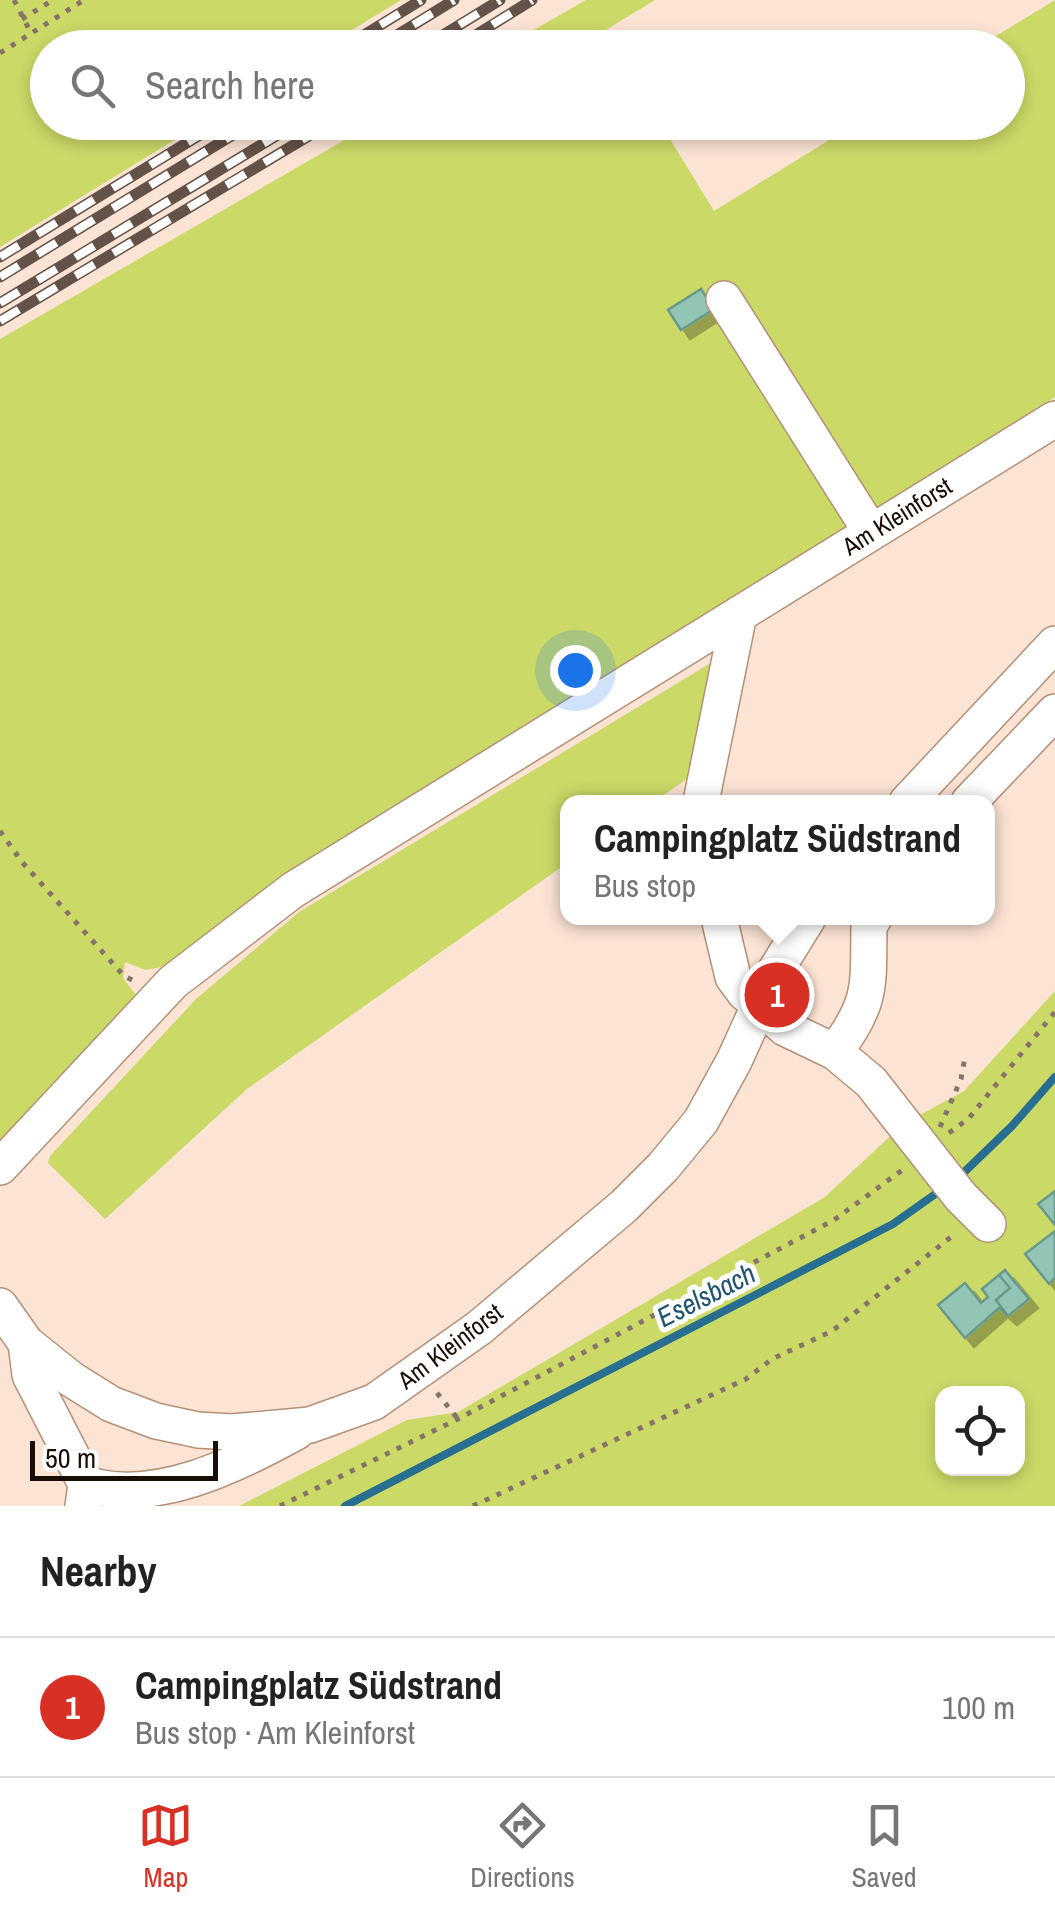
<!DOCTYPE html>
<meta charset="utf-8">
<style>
:root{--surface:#fff;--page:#f2f2f2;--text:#222;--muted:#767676;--line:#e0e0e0;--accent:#d93025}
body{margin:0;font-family:"Archivo Narrow",sans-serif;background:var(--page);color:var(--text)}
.controls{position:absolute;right:30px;bottom:30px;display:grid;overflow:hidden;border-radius:20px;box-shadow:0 5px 15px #0003}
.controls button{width:90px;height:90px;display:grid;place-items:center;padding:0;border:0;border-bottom:2px solid var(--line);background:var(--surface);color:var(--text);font:50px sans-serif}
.scale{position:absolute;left:30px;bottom:25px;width:188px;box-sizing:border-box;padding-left:10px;border:5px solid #1a0d05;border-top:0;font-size:28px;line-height:35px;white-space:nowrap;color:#1a0d05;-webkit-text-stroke:8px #fff;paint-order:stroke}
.you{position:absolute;left:575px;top:670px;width:35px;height:35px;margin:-25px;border:8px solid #fff;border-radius:50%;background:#1a73e8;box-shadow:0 0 0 15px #1a73e833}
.badge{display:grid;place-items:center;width:65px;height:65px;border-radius:50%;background:var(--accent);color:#fff;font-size:32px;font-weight:700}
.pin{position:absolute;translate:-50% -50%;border:5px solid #fff;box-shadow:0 2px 10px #0006}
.popup{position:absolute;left:560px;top:795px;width:435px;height:130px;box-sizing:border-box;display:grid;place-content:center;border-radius:20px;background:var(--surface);filter:drop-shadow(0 2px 8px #0005);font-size:32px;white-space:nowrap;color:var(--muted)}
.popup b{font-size:38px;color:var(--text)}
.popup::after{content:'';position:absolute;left:50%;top:100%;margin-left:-20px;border:20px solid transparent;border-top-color:var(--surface)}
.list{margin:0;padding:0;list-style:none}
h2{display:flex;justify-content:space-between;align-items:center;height:130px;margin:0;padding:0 40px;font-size:42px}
h2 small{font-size:32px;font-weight:400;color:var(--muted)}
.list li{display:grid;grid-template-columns:65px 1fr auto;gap:30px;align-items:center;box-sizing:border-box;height:140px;padding:0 40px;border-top:2px solid var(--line)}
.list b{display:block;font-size:38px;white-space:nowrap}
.list p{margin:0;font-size:32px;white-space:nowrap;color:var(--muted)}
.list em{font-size:32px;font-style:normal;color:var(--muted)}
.icon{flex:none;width:55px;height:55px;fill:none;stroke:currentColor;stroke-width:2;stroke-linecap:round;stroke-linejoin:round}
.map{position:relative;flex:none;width:1055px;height:1506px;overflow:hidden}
.search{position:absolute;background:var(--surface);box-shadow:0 5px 15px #0003;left:30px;right:30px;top:30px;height:110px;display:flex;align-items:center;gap:25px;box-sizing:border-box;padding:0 35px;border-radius:55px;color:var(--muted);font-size:38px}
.sheet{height:270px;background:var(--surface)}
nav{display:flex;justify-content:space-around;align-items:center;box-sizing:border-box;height:140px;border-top:2px solid var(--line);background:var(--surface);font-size:28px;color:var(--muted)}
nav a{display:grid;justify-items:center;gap:5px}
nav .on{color:var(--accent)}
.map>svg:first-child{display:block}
.green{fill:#cbd967;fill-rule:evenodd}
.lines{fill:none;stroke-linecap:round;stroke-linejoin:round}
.stream{stroke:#286e90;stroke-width:8}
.building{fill:#93c5b7;stroke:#69998c;stroke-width:2.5;filter:url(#shadow)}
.minor-casing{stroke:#b49078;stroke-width:38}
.path{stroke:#867469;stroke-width:5;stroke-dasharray:5 8;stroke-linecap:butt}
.minor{stroke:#fff;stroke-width:35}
.rail-casing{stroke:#635248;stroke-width:11}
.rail{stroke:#fff;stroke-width:8;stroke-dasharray:22;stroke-linecap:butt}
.labels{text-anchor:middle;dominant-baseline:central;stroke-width:10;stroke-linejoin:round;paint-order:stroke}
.street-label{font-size:25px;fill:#1a0d05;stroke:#fff}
.water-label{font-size:28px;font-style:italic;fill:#205571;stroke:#fff}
</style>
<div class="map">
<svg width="1055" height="1506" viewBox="0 0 1055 1506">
<defs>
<filter id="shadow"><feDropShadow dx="9" dy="9" stdDeviation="0" flood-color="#0004"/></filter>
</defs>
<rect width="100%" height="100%" fill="#fce4d5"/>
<!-- green -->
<path class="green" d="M0 0H401L324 47 48 48V122L202 123 0 247Z
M586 0H655L604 31 614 47H504Z
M1055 0V397L618 670 182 963 146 970 125 962 123 978 136 995 140 1011 0 1161V339L374 123H660L714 211 857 123 1008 122V48L978 47Z
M714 661 690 777 653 802H567V863L247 1089 105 1219 48 1163 50 1156 196 999 299 912Z
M1055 991V1506H239L407 1420 458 1412 825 1197 903 1124 964 1091ZM942 1394H1018V1468H942Z"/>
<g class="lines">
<!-- stream -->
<path class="stream" d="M957 1179 1012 1126 1055 1077
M345 1506 893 1224 941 1190"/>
</g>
<!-- building -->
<path class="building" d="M701 289 714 309 681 330 668 310Z
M1055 1191V1225L1038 1204Z
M1055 1231V1278L1049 1284 1025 1254Z
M1005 1270 1029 1299 1008 1316 996 1300 1010 1288 999 1275Z
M999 1275 1010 1288 996 1300 1008 1316 999 1308 965 1338 938 1305 965 1283 981 1303 988 1297 982 1289Z"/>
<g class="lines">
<defs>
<path id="minor" d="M724 299 871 532
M701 802 739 614
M907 802 1055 644
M969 802 1055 712
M719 918 733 977 744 992 785 1028 835 1052 871 1082 961 1197 988 1224
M835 1052C873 1001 868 986 869 926L874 918
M0 1167 173 982 293 890 1055 419
M0 1306 26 1343 71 1379 111 1404 156 1421 198 1430 232 1432 310 1425 374 1402 479 1328 624 1206 663 1167 701 1121 734 1061 774 973 808 918
M26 1343 30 1375 86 1484 83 1506
M86 1484C154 1506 236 1465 296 1432"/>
</defs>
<!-- minor casing -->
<use href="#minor" class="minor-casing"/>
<!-- path -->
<path class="path" d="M14 0 31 33
M22 19 53 0
M0 53 84 0
M0 831 22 862 124 976 134 981
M940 1127 961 1079 965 1057
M949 1133 969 1118 1055 1012
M437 1393 458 1419
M280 1506 458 1419 834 1220 905 1168
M473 1506 746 1379 772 1359 832 1331 956 1233"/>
<!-- minor -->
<use href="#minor" class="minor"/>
<defs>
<path id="rail" d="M343 48 421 0
M376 48 454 0
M422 48 500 0
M455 48 532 0
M0 257 221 122
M0 277 254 122
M0 303 299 122
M0 321 332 122"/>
</defs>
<!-- rail casing -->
<use href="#rail" class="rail-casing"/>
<!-- rail -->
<use href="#rail" class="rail"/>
</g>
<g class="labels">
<!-- street labels -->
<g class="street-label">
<text transform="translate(897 516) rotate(-32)">Am Kleinforst</text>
<text transform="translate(450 1346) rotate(-37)">Am Kleinforst</text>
</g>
<!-- water labels -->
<g class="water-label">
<text transform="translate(706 1295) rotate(-27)">Eselsbach</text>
</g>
</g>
</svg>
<div class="controls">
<button><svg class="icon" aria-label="locate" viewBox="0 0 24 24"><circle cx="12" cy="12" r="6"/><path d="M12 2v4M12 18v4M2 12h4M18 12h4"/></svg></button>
</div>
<div class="scale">50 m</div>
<div class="you"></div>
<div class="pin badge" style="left:777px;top:995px">1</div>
<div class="popup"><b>Campingplatz Südstrand</b>Bus stop</div>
<div class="search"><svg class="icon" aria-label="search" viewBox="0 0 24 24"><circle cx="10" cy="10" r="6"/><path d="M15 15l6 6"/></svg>Search here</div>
</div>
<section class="sheet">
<h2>Nearby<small></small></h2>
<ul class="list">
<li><span class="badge">1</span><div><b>Campingplatz Südstrand</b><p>Bus stop · Am Kleinforst</p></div><em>100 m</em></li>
</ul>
</section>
<nav>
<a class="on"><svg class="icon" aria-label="map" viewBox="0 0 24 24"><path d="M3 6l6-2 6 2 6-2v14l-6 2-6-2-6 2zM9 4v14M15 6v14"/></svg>Map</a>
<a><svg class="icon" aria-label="directions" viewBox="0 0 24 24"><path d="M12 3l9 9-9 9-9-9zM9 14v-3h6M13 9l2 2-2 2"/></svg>Directions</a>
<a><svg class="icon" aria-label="saved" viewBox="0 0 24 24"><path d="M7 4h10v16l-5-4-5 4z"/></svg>Saved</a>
</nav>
